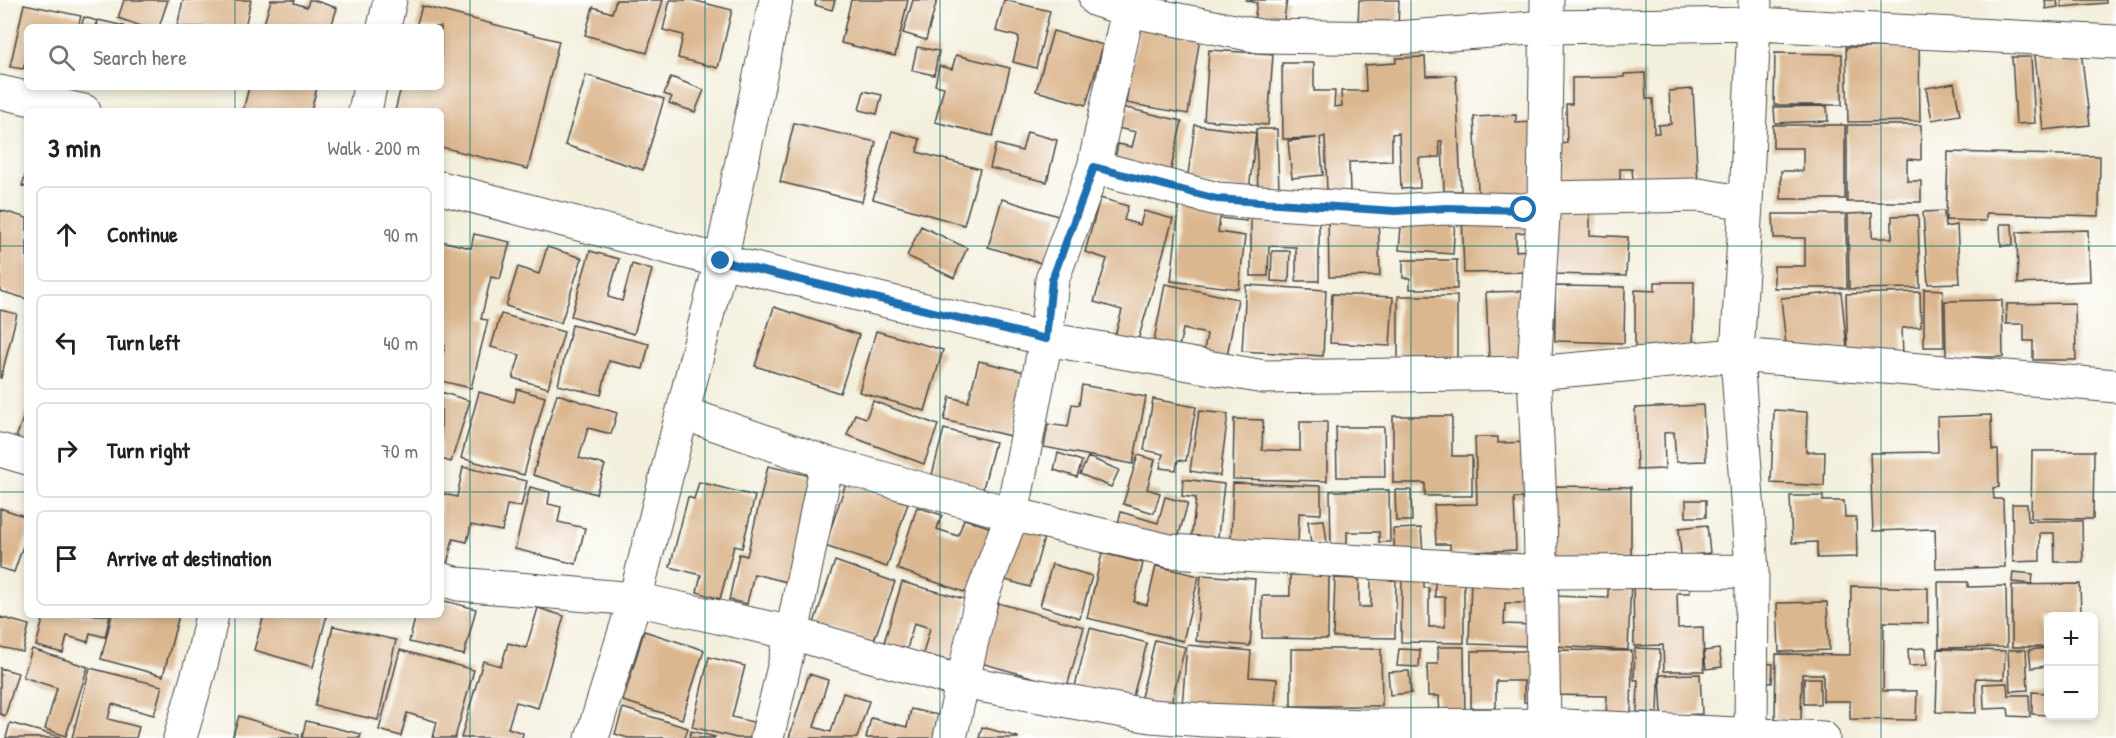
<!DOCTYPE html>
<meta charset="utf-8">
<style>
:root{--surface:#fff;--page:#f2f2f2;--text:#202124;--muted:#757577;--line:#e0e0e0}
body{margin:0;font-family:"Patrick Hand",sans-serif;background:var(--page);color:var(--text)}
.controls{position:absolute;right:18px;bottom:18px;display:grid;overflow:hidden;border-radius:9px;box-shadow:0 3px 9px #0003}
.controls button{width:54px;height:54px;display:grid;place-items:center;padding:0;border:0;border-bottom:2px solid var(--line);background:var(--surface);color:var(--text);font:30px sans-serif}
.stop{position:absolute;width:18px;height:18px;margin:-14px;border:4px solid #1f6fb2;border-radius:50%;background:#fff}
.stop.end{background:#1f6fb2;border-color:#fff;box-shadow:0 2px 6px #0008}
.list{margin:0;padding:0;list-style:none}
h2{display:flex;justify-content:space-between;align-items:center;height:78px;margin:0;padding:0 24px;font-size:26px}
h2 small{font-size:20px;font-weight:400;color:var(--muted)}
.list li{display:grid;grid-template-columns:39px 1fr auto;gap:18px;align-items:center;box-sizing:border-box;height:96px;margin:0 12px 12px;padding:0 12px;border:2px solid var(--line);border-radius:9px}
.list b{display:block;font-size:22px;white-space:nowrap}
.list em{font-size:20px;font-style:normal;color:var(--muted)}
.icon{flex:none;width:33px;height:33px;fill:none;stroke:currentColor;stroke-width:2;stroke-linecap:round;stroke-linejoin:round}
.map{position:relative;flex:none;width:2116px;height:738px;overflow:hidden}
.search{position:absolute;background:var(--surface);box-shadow:0 3px 9px #0003;left:24px;top:24px;width:420px;height:66px;display:flex;align-items:center;gap:15px;box-sizing:border-box;padding:0 21px;border-radius:9px;color:var(--muted);font-size:22px}
.panel{position:absolute;background:var(--surface);box-shadow:0 3px 9px #0003;left:24px;top:108px;width:420px;height:510px;border-radius:9px}
.map>svg:first-child{display:block}
.building{fill:#dbb790}
.lines{fill:none;stroke-linecap:round;stroke-linejoin:round}
.minor-casing{stroke:#494846;stroke-width:35}
.minor{stroke:#fff;stroke-width:33}
.route{stroke:#1f6fb2;stroke-width:8}
.grid{fill:none;stroke:#0f766e;stroke-width:1.5;stroke-opacity:0.55}
</style>
<div class="map">
<svg width="2116" height="738" viewBox="0 0 2116 738">
<rect width="100%" height="100%" fill="#fff"/>
<filter id="ink" filterUnits="userSpaceOnUse"><feTurbulence type="fractalNoise" baseFrequency=".0167" numOctaves="2"/><feDisplacementMap in="SourceGraphic" scale="12" xChannelSelector="R" yChannelSelector="G"/><feConvolveMatrix kernelMatrix="1 2 1 2 8 2 1 2 1" color-interpolation-filters="sRGB"/></filter>
<filter id="wash" filterUnits="userSpaceOnUse"><feTurbulence type="fractalNoise" baseFrequency=".008" numOctaves="4" result="noise"/><feDisplacementMap in="SourceGraphic" scale="24" xChannelSelector="R" yChannelSelector="G"/><feGaussianBlur stdDeviation="1.35" result="paint"/><feColorMatrix in="noise" values="0 0 0 0 0 0 0 0 0 0 0 0 0 0 0 0 0 1.4 0 .05"/><feComposite in="paint" operator="in"/></filter>
<g filter="url(#wash)">
<rect width="100%" height="100%" fill="#f3efdc"/>
<g id="blocks">
<!-- building -->
<path class="building" d="M124 0H168L159 27H144L118 18Z
M183 0H251L245 27H177Z
M271 0H295L294 3 307 7 309 0H313L337 8 331 27H263Z
M616 0H663L647 53 585 35 593 7 612 13Z
M670 0H692L732 10 718 68 678 58 683 35 663 30Z
M816 0H835L832 10 815 5Z
M851 0H908L895 56 841 43Z
M913 0H937L926 40 903 33Z
M1004 0 1050 11 1036 68 1013 62 1019 37 996 31Z
M1245 0H1287L1283 25 1254 20 1257 3Z
M1359 0H1399L1398 28 1358 26Z
M2045 0H2057L2058 7 2046 9Z
M2061 0H2106V3L2062 7Z
M24 4 81 16 78 27H27V56L23 69 10 67Z
M422 6 559 41 528 169 441 147V111H395L401 87H441V27H416Z
M84 17 97 21 95 27H81Z
M98 20 124 26 123 27H97Z
M1138 26 1200 37 1188 114 1126 103Z
M1053 31 1103 45 1086 105 1036 91Z
M917 47 939 51 934 75 912 70Z
M1846 47H1919L1920 121 1848 122Z
M1209 50 1273 54 1268 125 1204 120Z
M2081 50 2090 125 2043 130 2035 55Z
M1775 53 1842 54V105H1774Z
M956 55 1010 68 993 136 935 122 944 87 935 85 939 66 952 69Z
M1425 57 1426 76 1456 75 1461 191H1444L1442 141H1439L1440 157 1419 158 1420 188 1401 189 1399 133 1392 134V161L1349 162 1350 191 1327 192 1325 136 1320 138 1323 175 1292 178 1288 141 1317 138 1283 139 1282 63H1314V91H1335L1334 107 1342 106 1341 91H1366L1365 65 1396 63V58Z
M2012 57H2031L2035 123 2016 124Z
M1645 73 1646 99H1653L1654 133H1659L1658 125 1671 124 1669 91 1693 89 1698 186 1634 190 1632 169H1620V185L1559 187 1558 144 1567 143 1566 104H1572V78L1624 77V74Z
M586 75 664 99 643 170 565 145Z
M671 77 704 90 695 112 669 103 672 97 664 94Z
M1954 83 1960 115 1932 120 1926 88Z
M249 87H317L311 111H243Z
M864 91 882 95 877 114 859 110Z
M1827 106 1828 121 1775 123 1774 107Z
M1122 107 1182 121 1169 177 1114 164 1118 144 1132 147 1136 132 1117 128Z
M1516 115V123L1534 122 1539 203 1479 207 1474 117Z
M794 123 876 142 862 202 780 182Z
M1195 125 1256 133 1249 190 1187 181Z
M1773 125H1845V199H1781V171H1803V148H1773Z
M1847 125H1921V160L1907 159V181H1921V202H1847Z
M1256 129H1277L1279 191 1258 192Z
M892 131 920 139 917 152 980 169 964 225 873 199Z
M1027 132 1057 140 1047 182 990 168 996 144 1022 151Z
M1948 152 2100 156 2099 216 1986 213V221L1946 220Z
M26 173H27V187L22 186Z
M1100 198 1128 206 1124 220 1140 225 1144 211 1173 219 1136 347 1114 340 1122 310 1094 302 1107 259 1085 252Z
M1002 199 1058 216 1044 264 988 247Z
M1180 199 1248 207 1246 221 1220 218 1218 232 1245 236 1239 289 1171 281Z
M1556 203 1590 204V235L1628 237 1626 276 1555 274Z
M0 210 27 218V299L0 291Z
M1251 211 1319 212V281H1296V247L1269 246 1268 276H1251Z
M1944 211 1945 227 1957 225 1960 283 1928 284 1923 212Z
M1528 212V232L1516 233V251L1530 250V272L1464 273 1462 213Z
M1872 213V238H1892V216L1918 215 1920 288 1849 289 1848 214Z
M1378 214 1380 276 1329 277 1328 215Z
M1773 214H1846L1847 288H1774V266H1805V238H1774Z
M1402 215 1455 220 1453 254 1399 250Z
M2000 224H2012L2013 245 2001 246Z
M921 226 967 248 954 278 907 256Z
M2088 230 2090 281 2018 284 2017 232Z
M474 234 510 242 500 279 491 277 481 319 488 320 471 388 441 381V361L445 346H441V241L471 248Z
M547 247 582 258 561 323 506 306 518 267 539 274Z
M590 251 619 259 608 297 622 301 632 264 652 270 634 334 571 316Z
M1272 251H1290L1289 282 1271 281Z
M1403 260H1457V289H1410V278H1403Z
M1655 282H1694L1693 349 1635 348V290L1655 291Z
M1165 284 1238 299 1226 361 1203 356 1207 334 1183 329 1178 351 1153 346Z
M1246 285 1326 290 1323 356 1242 351Z
M1555 286 1625 287 1624 343 1555 341Z
M1924 289 1943 290 1944 347H1924Z
M1529 291 1523 356 1489 358 1486 292Z
M1841 292 1847 348 1787 354 1781 298Z
M1920 292 1921 327 1902 328 1903 357 1848 359 1846 294Z
M1332 294 1393 297 1390 346 1330 343Z
M1398 296H1457V362L1398 361Z
M2002 300 2003 357H1946L1945 301Z
M2075 303 2076 360H2033V341H2024V324H2006L2007 304Z
M774 307 859 335 840 393 755 366Z
M0 310 17 314 1 378H0Z
M501 314 564 332 548 388 513 378 520 355 491 347Z
M572 325 649 344 643 369 609 361 601 395 558 385Z
M876 331 943 350 925 411 859 392Z
M979 361 1025 372 1010 436 944 420 950 397 968 402Z
M1082 385 1146 397 1133 464 1044 447 1048 424 1068 427 1072 404 1079 405Z
M517 389 545 397 524 475 461 458 479 392 514 402Z
M441 392 470 401 451 462 441 459Z
M557 394 617 413 611 434 588 428 579 458 605 465 596 494 533 475Z
M1153 399 1196 407 1186 461 1178 460 1176 470 1160 468 1163 454 1144 450Z
M873 401 938 425 924 464 847 435 855 414 866 418Z
M1703 405 1706 461 1676 462 1674 432 1664 433 1665 469 1637 470 1635 408Z
M27 407V445L15 441Z
M1774 410 1807 412 1806 452H1825L1824 486 1771 483Z
M1199 411 1228 414 1220 476 1190 471Z
M1991 415 1992 450H1998L1999 487 1993 488 1994 499H2003L2005 567 1936 569 1935 529 1873 531 1870 453 1938 452 1937 417Z
M1393 416H1452V456H1472V496H1425V483H1393Z
M1234 419 1263 420 1262 450 1300 451V422H1327V481L1233 479Z
M1336 427H1384L1385 477H1337Z
M944 429 995 442 980 500 929 486Z
M1475 437H1498V443L1532 442 1535 498H1514L1516 550 1450 553V544H1436L1434 505 1477 504Z
M2032 451H2094L2093 519 2031 518Z
M1058 453 1082 461 1077 477 1054 470Z
M1138 455 1155 460 1147 489 1160 493 1154 513 1123 504Z
M1088 457 1119 470 1111 487 1080 474Z
M768 466 815 477 791 583 754 574 747 604 729 600 739 554 747 556Z
M463 467 527 481 521 507 507 505 502 531 471 525 467 542 453 539 445 573H441V493L457 497Z
M1183 479 1224 484 1217 545 1191 541 1196 498 1182 496Z
M699 482 755 496 742 548 734 546 720 599 697 592 701 575 670 567 688 497 694 499Z
M846 483 908 503 887 567 825 546Z
M1233 483 1321 486V514L1299 513 1298 546 1231 543Z
M1549 486 1631 487V570L1548 569Z
M530 487 550 492 548 504 561 507 558 522 585 528 576 564 515 549Z
M1389 490 1390 542H1379V532H1347V551H1331L1330 491Z
M1395 490H1411L1412 521H1396Z
M1790 496H1823V501H1844L1845 517H1856L1857 557 1817 558V542L1792 543Z
M1165 497 1188 503 1176 544 1117 527 1121 512 1158 523Z
M1686 500H1706V517H1686Z
M2012 504H2027L2028 521H2082L2083 562H2055L2054 533H2040V561L2013 562Z
M917 507 942 515 937 529 958 536 964 519 992 528 970 594 897 569Z
M0 508 27 517V535L14 572 0 568Z
M1324 520 1327 543 1311 544 1308 521Z
M1707 525 1710 553 1681 556 1679 528Z
M1017 527 1045 534 1030 587 1002 579Z
M1421 528 1423 553 1395 554 1393 529Z
M1102 553 1143 563 1134 602 1147 605 1156 566 1199 576 1183 641 1087 618Z
M835 561 895 582 873 643 814 623Z
M1052 564 1092 576 1080 618 1040 606Z
M2013 572 2033 574 2032 584 2012 582Z
M1201 575 1255 579 1250 646 1196 641Z
M1290 575H1329L1328 639 1262 638V596H1290Z
M1402 576H1424V588H1429V627H1445V597H1435V576H1464V643L1401 642Z
M1471 576 1525 578V603H1505L1504 624 1535 625V646L1469 644Z
M1335 578 1359 579V607H1371V579L1396 580 1395 638 1333 637Z
M1608 579 1631 580 1628 650 1552 646 1554 596 1608 598Z
M1690 579V593H1677L1678 628 1703 627 1704 671H1664L1663 645 1634 646 1633 580Z
M902 582 968 600 951 661 923 654 930 628 914 623 906 653 883 646Z
M1938 582H1968V587L2006 586 2007 647 1939 648Z
M2080 584 2081 616H2048V647H2012V585Z
M1851 586 1928 588V623L1884 622 1883 691H1917L1916 720 1850 719V701H1823V674H1802L1801 720H1775L1776 654 1850 655Z
M441 600 476 609 464 655 409 642 416 615H441Z
M1827 602 1829 650 1779 652 1777 603Z
M998 603 1084 627 1067 687 981 663Z
M538 608 564 616 538 708 516 702 508 728 523 733 522 738H461L483 661 501 666 508 643 526 648Z
M44 615H110L105 637 90 633 88 642 67 636 63 653 36 646Z
M112 615H179L163 676 101 659Z
M264 615H327L313 667 254 650Z
M0 617 29 625 23 652 0 647Z
M333 626 396 640 378 720 315 706Z
M1090 628 1147 643 1130 708 1073 694Z
M644 631 704 650 682 719 623 701Z
M1155 640 1185 647 1170 708 1140 701Z
M1187 645 1251 651 1249 677 1277 679 1274 714 1182 706Z
M1438 647H1464L1465 717H1440L1439 696H1428L1427 664H1438Z
M1635 648 1660 649 1658 713 1637 712 1638 680H1634Z
M1926 648 1927 665 1909 666 1908 649Z
M2048 648V666L2031 668 2029 650Z
M32 649 88 667 66 736 45 729 57 688 23 677Z
M1291 649H1381L1382 706H1291Z
M1399 649 1420 650 1419 667 1397 666Z
M1719 649 1722 667 1706 669 1704 651Z
M1938 649 2005 651 2004 679 1976 678V713L1936 712Z
M400 650 474 670 455 738H433L437 722 407 713 401 736 379 730Z
M1554 650 1632 651 1631 719 1606 718 1607 696 1553 695Z
M2008 650H2026L2028 690 2010 691Z
M1471 651H1537V703L1524 702V681H1496V708H1471Z
M709 657 745 666 732 717 761 724 758 738H737L692 727Z
M1760 663 1773 664 1772 683 1759 682Z
M0 668 18 673 5 716 0 714Z
M90 668 162 686 154 715 112 704 108 719 139 727 136 738H72Z
M1409 671 1411 693 1390 695 1388 672Z
M809 674 828 680 814 727 831 732 843 693 869 701 857 738H789Z
M1700 674 1702 714 1662 716 1660 675Z
M1804 678H1820V704H1804Z
M2007 683 2008 695H2029L2030 717 2009 716 2008 708 1984 709 1983 684Z
M2032 692 2048 693V715L2032 714Z
M623 708 688 728 685 738H628L615 734Z
M911 709 938 715 933 738H866L871 718 907 727Z
M239 716 299 735V738H232Z
M306 721 361 734 360 738H302Z
M10 723 60 737 59 738H6Z
M982 727 1018 737V738H979Z
M691 731 715 737 714 738H689Z"/>
</g>
</g>
<g filter="url(#ink)">
<use href="#blocks" fill-opacity="0" stroke="#494846" stroke-width="1.5"/>
<g class="lines">
<defs>
<path id="minor" d="M1096 0 1128 10 1259 36 1395 38 1546 27 1755 24 2116 42
M384 27 390 0
M0 92 84 111
M365 111 370 87
M1094 167 1217 199 1395 211 1446 208 1524 210 1538 207 1544 198 1699 195 1746 203
M441 188 721 261 1046 339 1264 377 1534 373 1737 355 2116 386
M683 413 827 463 1012 514 1170 551 1542 572 1752 571
M0 450 27 458
M441 579 458 584 635 599 792 633 962 682 1151 716 1204 720 1364 726 1544 725 1823 738
M1544 725 1540 506 1534 373 1544 198 1547 0
M180 738 202 661 212 615
M592 738 635 599 721 261 776 0
M767 738 792 633 827 463
M950 738 982 596 1012 514 1046 339 1052 280 1094 167 1128 10 1133 0
M1751 738 1752 571 1737 355 1746 203 1755 0"/>
</defs>
<!-- minor casing -->
<use href="#minor" class="minor-casing"/>
<!-- minor -->
<use href="#minor" class="minor"/>
</g>
</g>
<g class="lines" filter="url(#ink)">
<!-- route -->
<path class="route" d="M721 261 1046 339 1052 280 1094 167 1217 199 1395 211 1446 208 1524 210"/>
</g>
<!-- grid -->
<path class="grid" d="M235 0V27M470 0V738M705 0V738M940 0V738M1176 0V738M1411 0V738M1646 0V738M1881 0V738M235 87V111M0 246H27M441 246H2116M0 492H27M441 492H2116M235 615V738"/>
</svg>
<div class="controls">
<button>+</button>
<button>−</button>
</div>
<div class="stop" style="left:1524px;top:210px"></div>
<div class="stop end" style="left:721px;top:261px"></div>
<div class="search"><svg class="icon" aria-label="search" viewBox="0 0 24 24"><circle cx="10" cy="10" r="6"/><path d="M15 15l6 6"/></svg>Search here</div>
<section class="panel">
<h2>3 min<small>Walk · 200 m</small></h2>
<ul class="list">
<li><svg class="icon" aria-label="ahead" viewBox="0 0 24 24"><path d="M12 20V5M6 11l6-6 6 6"/></svg><div><b>Continue</b></div><em>90 m</em></li>
<li><svg class="icon" aria-label="left" viewBox="0 0 24 24"><path d="M17 20v-9H6M10 6l-5 5 5 5"/></svg><div><b>Turn left</b></div><em>40 m</em></li>
<li><svg class="icon" aria-label="right" viewBox="0 0 24 24"><path d="M7 20v-9h11M14 6l5 5-5 5"/></svg><div><b>Turn right</b></div><em>70 m</em></li>
<li><svg class="icon" aria-label="arrive" viewBox="0 0 24 24"><path d="M6 21V4h12l-3 4 3 4H6"/></svg><div><b>Arrive at destination</b></div></li>
</ul>
</section>
</div>
